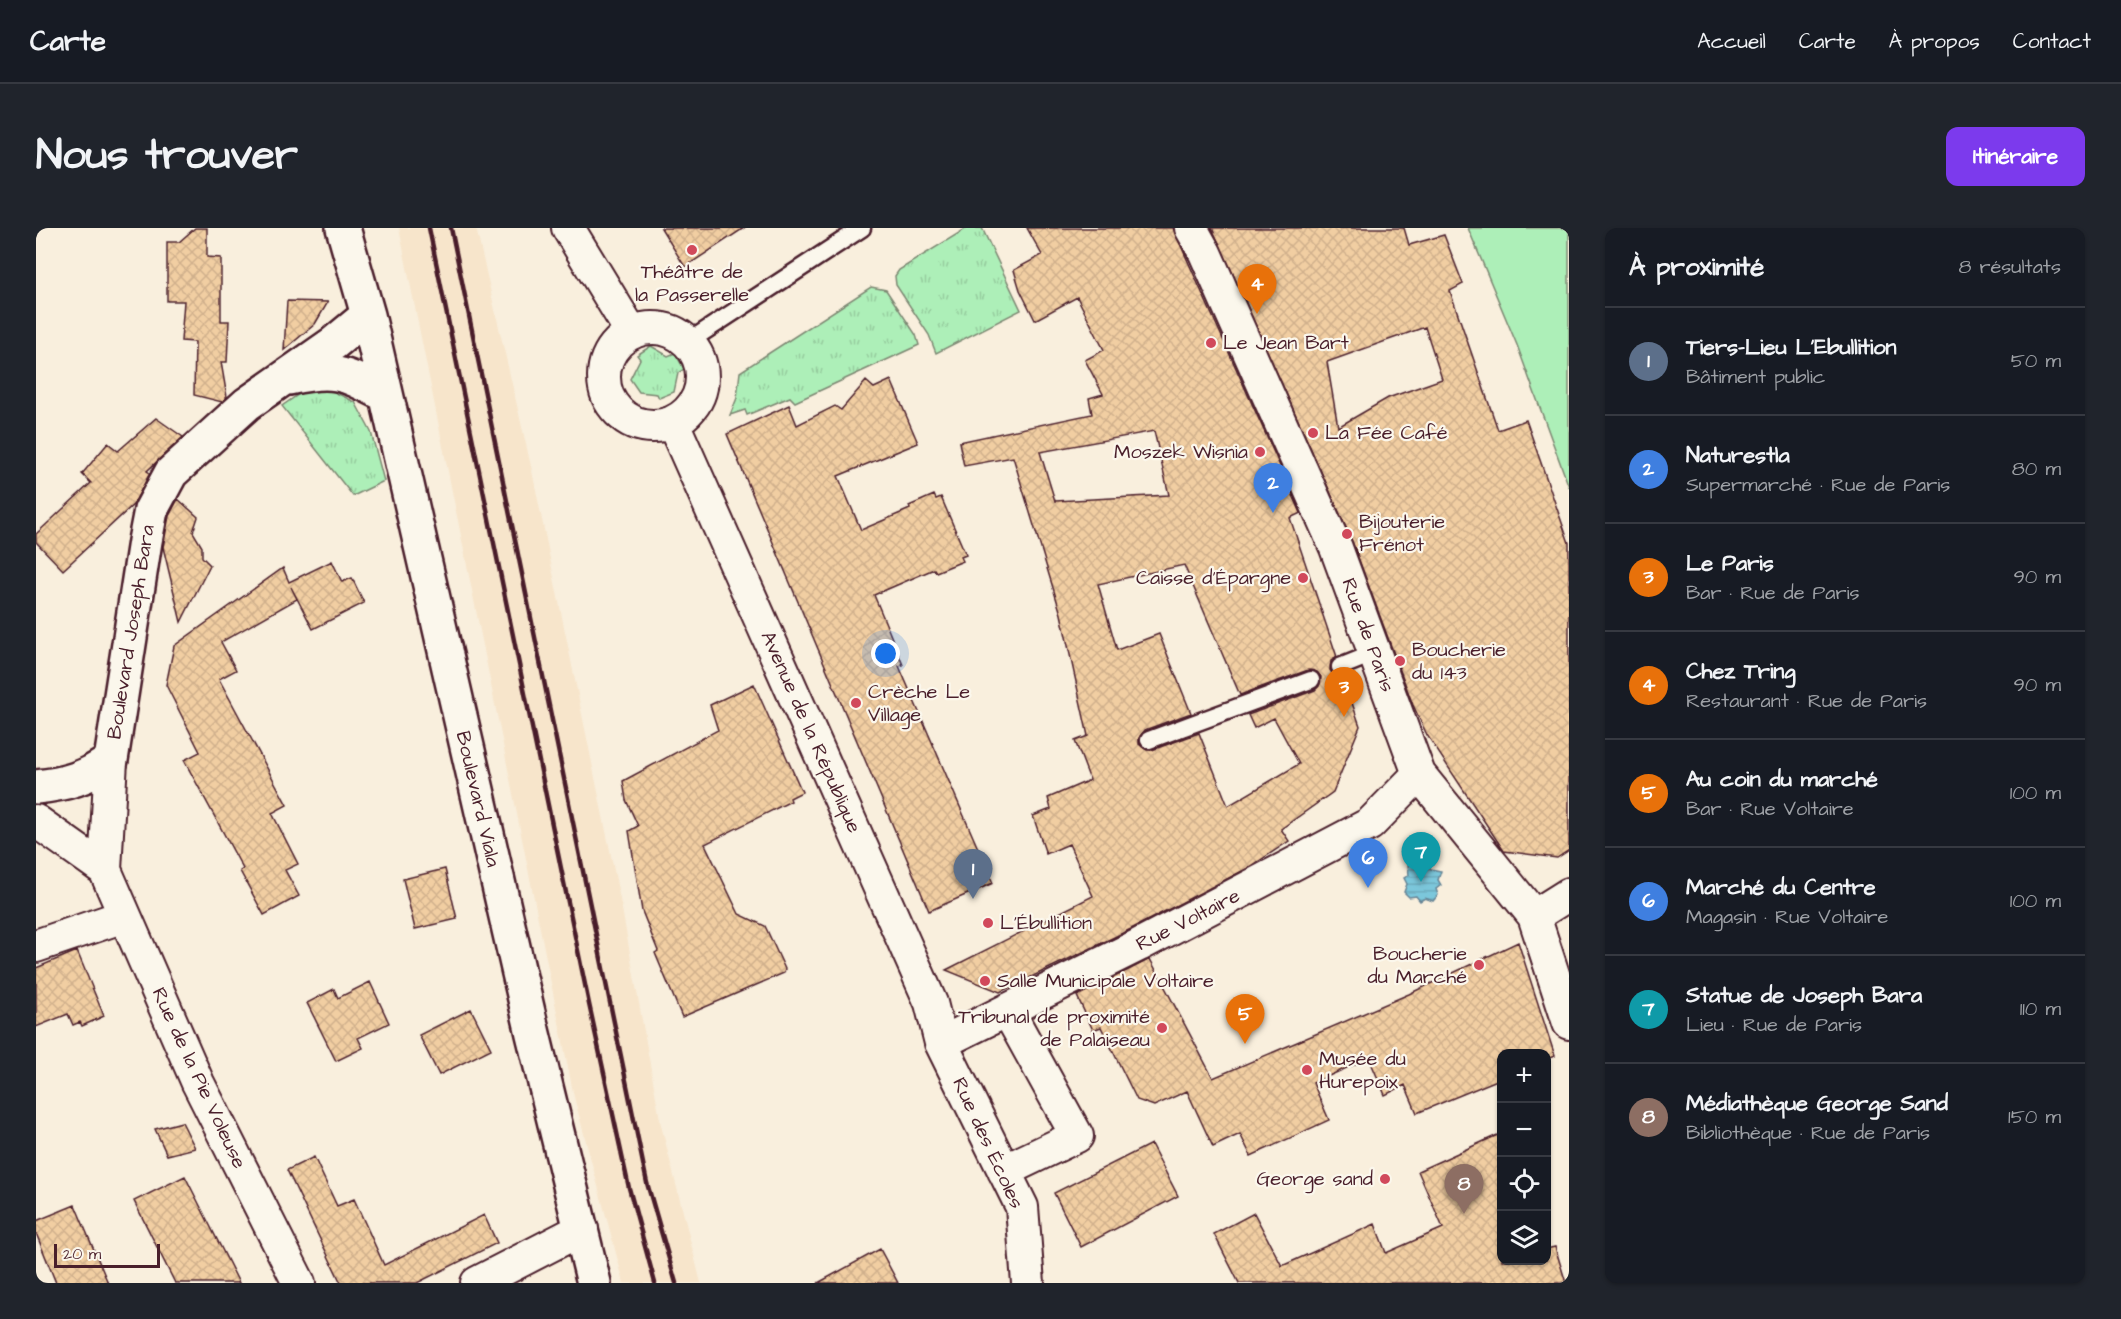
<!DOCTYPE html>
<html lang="fr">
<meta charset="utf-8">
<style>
:root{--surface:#171b24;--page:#20242c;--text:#f1f3f6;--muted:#9ea1a6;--line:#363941;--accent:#7c3aed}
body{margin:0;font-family:"Architects Daughter",sans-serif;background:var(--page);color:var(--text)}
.controls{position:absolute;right:18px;bottom:18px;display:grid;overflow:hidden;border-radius:12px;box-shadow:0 2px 4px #0004}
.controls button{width:54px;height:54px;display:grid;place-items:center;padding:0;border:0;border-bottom:2px solid var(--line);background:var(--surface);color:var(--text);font:30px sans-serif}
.scale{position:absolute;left:18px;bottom:15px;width:106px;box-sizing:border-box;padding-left:6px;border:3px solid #4a1f2b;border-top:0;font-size:16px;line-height:21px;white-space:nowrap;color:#4a1f2b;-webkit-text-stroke:4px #fbf7ec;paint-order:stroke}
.you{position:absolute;left:850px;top:426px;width:21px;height:21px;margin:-15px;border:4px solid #fff;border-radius:50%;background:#1a73e8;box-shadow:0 0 0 9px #1a73e833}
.badge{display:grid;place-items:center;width:39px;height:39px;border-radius:50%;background:var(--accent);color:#fff;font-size:20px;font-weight:700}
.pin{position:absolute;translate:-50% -50px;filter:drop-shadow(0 2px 3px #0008)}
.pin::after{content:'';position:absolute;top:32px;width:21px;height:18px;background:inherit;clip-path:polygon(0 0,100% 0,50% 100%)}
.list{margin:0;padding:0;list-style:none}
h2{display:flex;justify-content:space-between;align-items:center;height:78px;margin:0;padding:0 24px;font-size:26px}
h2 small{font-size:20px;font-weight:400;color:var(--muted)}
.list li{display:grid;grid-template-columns:39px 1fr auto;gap:18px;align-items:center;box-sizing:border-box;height:108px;padding:0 24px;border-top:2px solid var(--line)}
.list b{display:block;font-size:22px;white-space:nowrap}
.list p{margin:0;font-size:20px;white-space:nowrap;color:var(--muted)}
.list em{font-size:20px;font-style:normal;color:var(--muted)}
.icon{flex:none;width:33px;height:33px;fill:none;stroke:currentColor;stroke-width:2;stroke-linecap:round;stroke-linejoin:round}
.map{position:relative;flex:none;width:1533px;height:1055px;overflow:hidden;border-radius:12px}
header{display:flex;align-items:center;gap:36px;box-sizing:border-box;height:84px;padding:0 30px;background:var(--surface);border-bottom:2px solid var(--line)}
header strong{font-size:28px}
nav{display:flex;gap:33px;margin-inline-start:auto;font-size:21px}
.intro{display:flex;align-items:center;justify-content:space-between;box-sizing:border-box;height:144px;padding:0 36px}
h1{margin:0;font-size:42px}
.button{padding:15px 27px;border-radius:12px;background:var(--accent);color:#fff;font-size:21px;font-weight:700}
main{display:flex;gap:36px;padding:0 36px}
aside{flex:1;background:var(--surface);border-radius:12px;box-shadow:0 2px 4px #0004}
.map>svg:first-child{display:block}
.built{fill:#f7e5cb}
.grass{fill:url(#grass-tufts);stroke:#7c8772;stroke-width:1.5}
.park{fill:#adefb8;stroke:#7c8772;stroke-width:1.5}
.water{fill:url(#water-rules);stroke:#678495;stroke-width:1.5}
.building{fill:url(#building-cross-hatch);stroke:#4a1f2b;stroke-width:1.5;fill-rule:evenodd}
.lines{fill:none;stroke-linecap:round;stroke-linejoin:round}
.lane-casing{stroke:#4a1f2b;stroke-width:21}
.street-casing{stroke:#4a1f2b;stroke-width:36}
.secondary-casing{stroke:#4a1f2b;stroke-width:38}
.lane{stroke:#fbf7ec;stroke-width:16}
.street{stroke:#fbf7ec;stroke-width:32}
.secondary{stroke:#fbf7ec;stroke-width:33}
.rail{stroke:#4a1f2b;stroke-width:4.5}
.poi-dot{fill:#d1495b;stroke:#fbf7ec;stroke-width:2}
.labels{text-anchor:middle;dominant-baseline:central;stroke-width:4.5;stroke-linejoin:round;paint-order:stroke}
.poi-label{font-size:20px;fill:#4a1f2b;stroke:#fbf7ec;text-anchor:start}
.street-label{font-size:20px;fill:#4a1f2b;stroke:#fbf7ec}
</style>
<header>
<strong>Carte</strong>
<nav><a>Accueil</a><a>Carte</a><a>À propos</a><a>Contact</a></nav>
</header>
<div class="intro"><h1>Nous trouver</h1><a class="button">Itinéraire</a></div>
<main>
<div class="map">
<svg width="1533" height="1055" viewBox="0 0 1533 1055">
<defs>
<pattern id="grass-tufts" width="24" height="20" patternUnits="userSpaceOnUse" patternTransform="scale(1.5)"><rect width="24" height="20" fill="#adefb8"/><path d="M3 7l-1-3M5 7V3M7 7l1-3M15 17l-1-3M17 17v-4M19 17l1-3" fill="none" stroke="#96cc9e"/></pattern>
<pattern id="water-rules" width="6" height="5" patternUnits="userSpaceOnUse" patternTransform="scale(1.5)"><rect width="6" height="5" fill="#7bc7db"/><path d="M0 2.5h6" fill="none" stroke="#6caabc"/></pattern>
<pattern id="building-cross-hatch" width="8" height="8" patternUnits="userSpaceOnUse" patternTransform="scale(1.5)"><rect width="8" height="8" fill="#f1cea2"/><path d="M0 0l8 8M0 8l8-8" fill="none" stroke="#d0b08c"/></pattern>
</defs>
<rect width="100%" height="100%" fill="#f9efdd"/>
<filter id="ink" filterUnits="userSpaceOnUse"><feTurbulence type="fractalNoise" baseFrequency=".0167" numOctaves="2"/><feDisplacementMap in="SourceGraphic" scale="12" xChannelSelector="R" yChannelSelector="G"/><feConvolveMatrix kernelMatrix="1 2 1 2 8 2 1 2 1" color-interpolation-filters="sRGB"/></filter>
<g filter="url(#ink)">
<!-- built -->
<path class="built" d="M363 0H440L495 238 586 681 625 897 665 1055H588L538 869Z"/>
<!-- grass -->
<path class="grass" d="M931 0H946L985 82 900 125 893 107 860 57 859 48 863 42Z
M835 59 850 62 880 107 883 117 759 174 754 169 711 187 709 182 694 187 701 170 704 144Z
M615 118 632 128 639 125 648 141 642 145 638 164 623 170 621 166 603 164 594 151 604 131 601 127Z
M290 160 319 174 335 204 348 253 317 268 246 178 266 164Z"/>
<!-- park -->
<path class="park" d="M1432 0H1533V259L1481 117Z"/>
<!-- water -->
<path class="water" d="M1379 634 1385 638 1391 634 1395 641 1405 643 1402 652 1405 657 1400 661 1402 667 1397 673 1389 670 1384 673 1380 668 1373 669 1368 664 1371 656 1368 650 1373 647 1372 637Z"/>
<!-- building -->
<path class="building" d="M159 0H171V29L185 30V93H193L191 134H185L191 169 186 174 158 167 159 114 145 113 148 73H131V14H143Z
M625 0H708L649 39Z
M991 0H1137L1265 285 1254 290 1301 429 1295 433 1294 442 1298 448 1307 449 1324 498 1297 564 1245 601 1253 613 1214 639 1095 701 964 764 910 742 1057 668 1033 616 1010 626 997 588 1015 581 1012 570 1054 552 1039 513 1052 508 1025 386 977 229 928 238 923 214 1056 186 1053 170 1067 166 1049 132 1068 122 1041 69 999 92 984 62 978 42 1006 27ZM1118 203 1133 267 1019 273 1004 224ZM1148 337 1204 467 1272 442 1281 444 1285 449 1283 458 1279 462 1212 487 1218 500 1238 490 1263 536 1192 578 1163 505 1116 522H1111L1103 516V510L1109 502 1155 485 1123 406 1081 422 1062 356Z
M1176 0H1368L1373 17 1408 7 1427 56 1414 63 1462 202 1490 192 1533 315V622L1521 630 1468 623 1391 507 1377 477 1316 313ZM1389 99 1406 151 1352 170 1302 199 1291 134Z
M251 73 292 74 279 96 248 122Z
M855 152 882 215 802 248 825 302 874 281 873 278 898 267 900 271 905 269 930 327 925 329 927 333 900 344 898 341 838 367 867 437 863 438 957 655 893 683 691 206 753 177 761 197 799 178 805 182 830 153 838 160Z
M120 190 147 209 111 243 114 245 98 276 27 342 0 314V306L55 255 46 246 72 215 82 223Z
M142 271 162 289 157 304 166 319V329L174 337 145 394 127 319 133 288Z
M296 333 306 354 316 350 328 375 277 401 255 359 261 371 185 414 200 442 183 451 251 577 236 585 262 636 249 642 263 668 228 687 204 643 207 641 148 532 164 524 130 457 138 418 247 340 253 354Z
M718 456 766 564 754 570 755 573 669 616 703 686 729 698 749 741 748 745 646 789 619 725 622 723 606 683 593 603 602 598 590 572 587 553 682 502 674 477Z
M409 641 421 691 379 701 367 651Z
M1482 714 1519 828 1510 831V825H1466V850L1381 885 1369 857 1349 867 1333 830 1277 855 1293 892 1215 928 1204 906 1177 919 1151 863 1118 878 1101 872 1065 799 1057 802 1041 768 1114 731 1177 850 1373 766Z
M41 723 68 788 46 798 44 794 37 797 32 786 0 799V740Z
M334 754 353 795 322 810 327 820 300 833 271 775 298 761 302 770Z
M435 781 455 821 403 847 383 807Z
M146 894 159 920 131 927 119 901Z
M1466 905V1032H1510V1021L1519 1019 1530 1055H1203L1178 1006 1218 985 1246 1038 1339 996 1350 1025 1407 1000 1382 943Z
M1115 916 1142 968 1045 1019 1018 965Z
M278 929 301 978 318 971 348 1037 448 987 461 1015 381 1055H305L251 942Z
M149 948 203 1055H139L98 973Z
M39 977 72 1055H20L0 1005V993Z
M844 1021 862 1055H782Z"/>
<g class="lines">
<defs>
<path id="lane" d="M652 114 826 0
M1304 439 1339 425
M1113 512 1275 452"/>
<path id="street" d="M532 0 596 105
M1155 0 1169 25 1300 320 1383 546 1498 688 1533 795
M568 149a49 49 0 1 1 98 0a49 49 0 1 1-98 0Z
M637 195 895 775 905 815 986 979 992 1055
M75 532 69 642 162 855 263 1055
M0 593 69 642
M1498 688 1533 666
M0 718 88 688
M905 815 1103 717 1334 596 1383 546
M968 943 1041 908 972 783
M441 1055 546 1001"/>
<path id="secondary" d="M307 0 332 87 497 806 558 1055
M253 150C300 139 309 146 350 167
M0 559C30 556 51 550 75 532L109 313 115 282 135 245 211 176 298 115 332 87"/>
</defs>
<!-- lane casing -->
<use href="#lane" class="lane-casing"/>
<!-- street casing -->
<use href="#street" class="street-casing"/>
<!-- secondary casing -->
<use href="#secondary" class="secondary-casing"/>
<!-- lane -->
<use href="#lane" class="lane"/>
<!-- street -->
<use href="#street" class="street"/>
<!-- secondary -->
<use href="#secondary" class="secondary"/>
<!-- rail -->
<path class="rail" d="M393 0 553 776 593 960 619 1055
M415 0 611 955 640 1055"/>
</g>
</g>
<!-- markers -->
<g class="poi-dot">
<circle cx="656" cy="22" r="6"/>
<circle cx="1175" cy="115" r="6"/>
<circle cx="1277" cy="205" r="6"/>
<circle cx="1224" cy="224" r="6"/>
<circle cx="1311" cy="306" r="6"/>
<circle cx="1267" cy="350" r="6"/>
<circle cx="1364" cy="433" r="6"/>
<circle cx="820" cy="475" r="6"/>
<circle cx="952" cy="695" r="6"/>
<circle cx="1443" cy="737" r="6"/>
<circle cx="949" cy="753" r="6"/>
<circle cx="1126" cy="800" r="6"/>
<circle cx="1271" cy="842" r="6"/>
<circle cx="1349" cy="951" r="6"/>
</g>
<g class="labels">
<!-- poi labels -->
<g class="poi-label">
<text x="656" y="44" text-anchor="middle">Théâtre de<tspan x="656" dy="23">la Passerelle</tspan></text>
<text x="1187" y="115">Le Jean Bart</text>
<text x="1289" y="205">La Fée Café</text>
<text x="1212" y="224" text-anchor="end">Moszek Wisnia</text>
<text x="1323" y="294">Bijouterie<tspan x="1323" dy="23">Frénot</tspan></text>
<text x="1255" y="350" text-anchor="end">Caisse d'Épargne</text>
<text x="1376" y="422">Boucherie<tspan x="1376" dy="23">du 143</tspan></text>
<text x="832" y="464">Crèche Le<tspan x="832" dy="23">Village</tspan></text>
<text x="964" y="695">L’Ébullition</text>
<text x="1431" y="726" text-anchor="end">Boucherie<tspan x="1431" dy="23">du Marché</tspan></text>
<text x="961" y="753">Salle Municipale Voltaire</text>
<text x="1114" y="789" text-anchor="end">Tribunal de proximité<tspan x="1114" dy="23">de Palaiseau</tspan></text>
<text x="1283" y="831">Musée du<tspan x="1283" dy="23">Hurepoix</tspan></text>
<text x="1337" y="951" text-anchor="end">George sand</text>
</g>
<!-- street labels -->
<g class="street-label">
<text transform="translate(95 404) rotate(-81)">Boulevard Joseph Bara</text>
<text transform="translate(1332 407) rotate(70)">Rue de Paris</text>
<text transform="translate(775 504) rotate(66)">Avenue de la République</text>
<text transform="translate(442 571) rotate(77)">Boulevard Viala</text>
<text transform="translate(1152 692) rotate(-27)">Rue Voltaire</text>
<text transform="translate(163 850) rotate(65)">Rue de la Pie Voleuse</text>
<text transform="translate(952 915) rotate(65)">Rue des Écoles</text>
</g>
</g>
</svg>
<div class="controls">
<button>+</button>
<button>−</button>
<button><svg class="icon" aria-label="locate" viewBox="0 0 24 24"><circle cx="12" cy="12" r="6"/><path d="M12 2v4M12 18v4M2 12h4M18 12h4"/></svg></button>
<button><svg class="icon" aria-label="layers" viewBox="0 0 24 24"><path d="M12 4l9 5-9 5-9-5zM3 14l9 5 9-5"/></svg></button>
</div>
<div class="scale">20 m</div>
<div class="you"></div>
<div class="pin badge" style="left:937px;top:671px;background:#5c6f8a">1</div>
<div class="pin badge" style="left:1237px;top:285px;background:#3f7fe0">2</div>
<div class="pin badge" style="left:1308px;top:489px;background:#e8710a">3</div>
<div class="pin badge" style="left:1221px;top:86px;background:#e8710a">4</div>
<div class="pin badge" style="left:1209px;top:816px;background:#e8710a">5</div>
<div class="pin badge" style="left:1332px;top:660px;background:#3f7fe0">6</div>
<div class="pin badge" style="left:1385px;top:654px;background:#0f9aa8">7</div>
<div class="pin badge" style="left:1428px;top:986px;background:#8d6e63">8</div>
</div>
<aside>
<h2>À proximité<small>8 résultats</small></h2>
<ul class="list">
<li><span class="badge" style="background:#5c6f8a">1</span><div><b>Tiers-Lieu L'Ebullition</b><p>Bâtiment public</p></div><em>50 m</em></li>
<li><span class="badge" style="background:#3f7fe0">2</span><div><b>Naturestla</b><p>Supermarché · Rue de Paris</p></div><em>80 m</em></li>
<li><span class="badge" style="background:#e8710a">3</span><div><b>Le Paris</b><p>Bar · Rue de Paris</p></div><em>90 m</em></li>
<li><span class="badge" style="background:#e8710a">4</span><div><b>Chez Tring</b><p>Restaurant · Rue de Paris</p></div><em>90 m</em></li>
<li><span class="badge" style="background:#e8710a">5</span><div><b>Au coin du marché</b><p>Bar · Rue Voltaire</p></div><em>100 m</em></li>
<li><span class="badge" style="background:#3f7fe0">6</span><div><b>Marché du Centre</b><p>Magasin · Rue Voltaire</p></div><em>100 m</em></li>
<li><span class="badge" style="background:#0f9aa8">7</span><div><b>Statue de Joseph Bara</b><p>Lieu · Rue de Paris</p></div><em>110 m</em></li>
<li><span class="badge" style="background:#8d6e63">8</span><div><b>Médiathèque George Sand</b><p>Bibliothèque · Rue de Paris</p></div><em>150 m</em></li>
</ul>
</aside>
</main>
